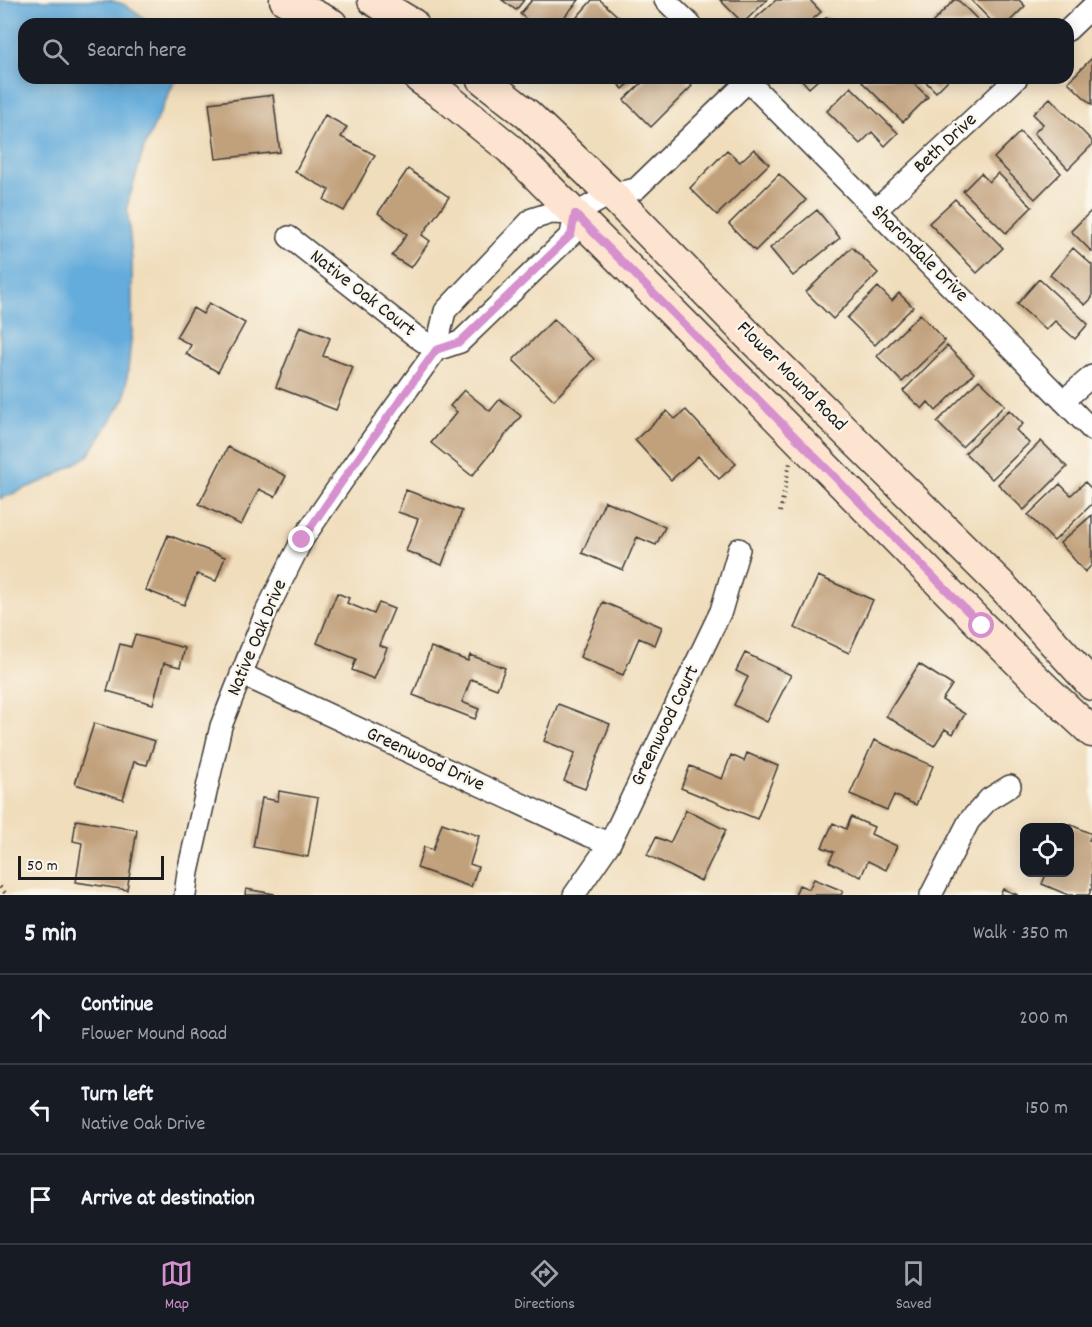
<!DOCTYPE html>
<meta charset="utf-8">
<style>
:root{--surface:#171b24;--page:#242831;--text:#f1f3f6;--muted:#9ea1a6;--line:#363941;--accent:#d690ce}
body{margin:0;font-family:Dekko,sans-serif;background:var(--page);color:var(--text)}
.controls{position:absolute;right:18px;bottom:18px;display:grid;overflow:hidden;border-radius:12px;box-shadow:0 3px 15px #0003}
.controls button{width:54px;height:54px;display:grid;place-items:center;padding:0;border:0;border-bottom:2px solid var(--line);background:var(--surface);color:var(--text);font:30px sans-serif}
.scale{position:absolute;left:18px;bottom:15px;width:146px;box-sizing:border-box;padding-left:6px;border:3px solid #1c1c1c;border-top:0;font-size:16px;line-height:21px;white-space:nowrap;color:#1c1c1c;-webkit-text-stroke:4px #fbf7ec;paint-order:stroke}
.stop{position:absolute;width:18px;height:18px;margin:-14px;border:4px solid #d690ce;border-radius:50%;background:#fff}
.stop.end{background:#d690ce;border-color:#fff;box-shadow:0 2px 6px #0008}
.list{margin:0;padding:0;list-style:none}
h2{display:flex;justify-content:space-between;align-items:center;height:78px;margin:0;padding:0 24px;font-size:26px}
h2 small{font-size:20px;font-weight:400;color:var(--muted)}
.list li{display:grid;grid-template-columns:39px 1fr auto;gap:18px;align-items:center;box-sizing:border-box;height:90px;padding:0 24px;border-top:2px solid var(--line)}
.list b{display:block;font-size:22px;white-space:nowrap}
.list p{margin:0;font-size:20px;white-space:nowrap;color:var(--muted)}
.list em{font-size:20px;font-style:normal;color:var(--muted)}
.icon{flex:none;width:33px;height:33px;fill:none;stroke:currentColor;stroke-width:2;stroke-linecap:round;stroke-linejoin:round}
.map{position:relative;flex:none;width:1092px;height:895px;overflow:hidden}
.search{position:absolute;background:var(--surface);box-shadow:0 3px 15px #0003;left:18px;right:18px;top:18px;height:66px;display:flex;align-items:center;gap:15px;box-sizing:border-box;padding:0 21px;border-radius:18px;color:var(--muted);font-size:22px}
.sheet{height:348px;background:var(--surface)}
nav{display:flex;justify-content:space-around;align-items:center;box-sizing:border-box;height:84px;border-top:2px solid var(--line);background:var(--surface);font-size:16px;color:var(--muted)}
nav a{display:grid;justify-items:center;gap:3px}
nav .on{color:var(--accent)}
.map>svg:first-child{display:block}
.water{fill:#63acdb;stroke:#40647c;stroke-width:1.5}
.building{fill:#c1a07c}
.lines{fill:none;stroke-linecap:round;stroke-linejoin:round}
.minor-casing{stroke:#3c3934;stroke-width:24}
.secondary-casing{stroke:#3c3934;stroke-width:33}
.path{stroke:#3c3934;stroke-width:4;stroke-dasharray:1.5 4.5;stroke-linecap:butt}
.minor{stroke:#fff;stroke-width:21}
.secondary{stroke:#fde4d0;stroke-width:30}
.route{stroke:#d690ce;stroke-width:8}
.labels{text-anchor:middle;dominant-baseline:central;stroke-width:5;stroke-linejoin:round;paint-order:stroke}
.street-label{font-size:20px;fill:#1c1c1c;stroke:#fbf7ec}
</style>
<div class="map">
<svg width="1092" height="895" viewBox="0 0 1092 895">
<rect width="100%" height="100%" fill="#fbf7ec"/>
<filter id="ink" filterUnits="userSpaceOnUse"><feTurbulence type="fractalNoise" baseFrequency=".0167" numOctaves="2"/><feDisplacementMap in="SourceGraphic" scale="12" xChannelSelector="R" yChannelSelector="G"/><feConvolveMatrix kernelMatrix="1 2 1 2 8 2 1 2 1" color-interpolation-filters="sRGB"/></filter>
<filter id="wash" filterUnits="userSpaceOnUse"><feTurbulence type="fractalNoise" baseFrequency=".008" numOctaves="4" result="noise"/><feDisplacementMap in="SourceGraphic" scale="24" xChannelSelector="R" yChannelSelector="G"/><feGaussianBlur stdDeviation="1.35" result="paint"/><feColorMatrix in="noise" values="0 0 0 0 0 0 0 0 0 0 0 0 0 0 0 0 0 1.4 0 .05"/><feComposite in="paint" operator="in"/></filter>
<g filter="url(#wash)">
<rect width="100%" height="100%" fill="#f0ddbc"/>
<!-- water -->
<path class="water" d="M0 0H109L123 4 152 24H24V78H176L144 148 127 206 132 259V331L125 398 88 456 53 477 0 499Z"/>
<g id="blocks">
<!-- building -->
<path class="building" d="M502 0H524L516 10Z
M532 0H579L558 24H532L520 14Z
M592 0H600L623 21 620 24H571Z
M720 0H767L743 23Z
M776 0H810L821 12 807 24H749Z
M954 0H958L982 24H933L932 23Z
M971 0H1019L1025 6 1007 24H994Z
M827 17 833 24H819Z
M1092 58V105L1068 82Z
M612 78H635L623 89Z
M647 78H684L692 86 651 127 624 100Z
M800 78H820L809 88Z
M866 78H908L928 97 903 122 862 82Z
M922 78H950L936 92Z
M851 87 898 133 885 146 872 132 860 144 827 111Z
M273 95 280 152 216 159 209 103Z
M1050 98 1092 141V145L1068 169 1034 133 1043 124 1033 114Z
M325 115 347 127 341 137 375 155 344 211 324 200 329 190 295 172Z
M1020 132 1061 173 1035 199 994 158Z
M754 149 769 164 717 215 690 188 727 150 740 162Z
M408 169 449 197 422 235 430 241 411 268 392 256 407 234 378 213Z
M981 173 989 182 998 173 1032 207 1006 233 963 191Z
M779 174 806 200 755 251 729 224Z
M955 199 1003 248 977 273 929 223Z
M817 210 840 238 793 276 770 248Z
M1092 210V252L1071 231Z
M852 247 878 273 833 319 806 292Z
M1073 248 1092 265V298L1085 305 1050 275Z
M1039 279 1088 324 1075 339 1055 321 1046 330 1017 304Z
M878 287 892 301 899 293 913 307 875 345 847 318Z
M209 303 245 323 218 372 186 354 191 345 176 337 193 308 203 314Z
M920 314 945 341 902 382 877 356Z
M554 319 594 359 554 400 513 360Z
M300 326 330 338 323 356 353 367 336 410 276 387Z
M947 346 974 373 936 411 928 402 922 409 903 391Z
M979 380 1005 405 962 447 937 422Z
M464 390 490 411 500 399 521 416 472 476 431 443 457 412 450 406Z
M686 410 736 464 719 479 698 456 671 480 635 440 667 411 675 419Z
M1009 410 1023 424 1016 430 1029 443 992 479 965 453Z
M1041 441 1067 467 1024 510 998 484Z
M228 447 286 476 275 497 259 489 241 525 199 504Z
M1085 482 1092 489V504L1054 541 1028 515 1060 484 1071 495Z
M406 490 462 511 442 565 406 551 418 519 398 512Z
M605 501 665 527 656 545 637 537 623 570 582 553Z
M1092 515V565L1085 572 1060 543Z
M168 535 225 557 216 581 197 574 184 605 146 590Z
M818 576 873 600 849 653 795 628Z
M337 593 349 598 347 603 374 614 379 603 394 609 379 645 387 648 374 679 352 670 356 659 317 643Z
M603 602 662 627 655 645 639 638 623 675 580 657Z
M135 635 185 648 180 667 164 663 153 704 107 691 120 644 131 647Z
M431 647 468 661 470 655 505 668 497 689 471 679 462 702 479 709 475 719 413 695Z
M745 653 791 675 767 722 734 705 748 677 736 671Z
M919 664 952 685 942 700 965 714 953 734 945 729 934 746 886 716Z
M558 704 610 724 585 789 564 781 575 753 544 741Z
M94 723 155 741 147 765 134 762 123 799 75 784Z
M874 740 933 766 916 805 894 795 887 810 850 794Z
M747 753 778 766 757 819 681 788 690 766 722 779 731 755 744 761Z
M279 791 318 798 308 857 253 847 262 798 278 801Z
M686 810 726 830 701 881 647 855 656 837 670 843Z
M851 817 874 827 871 834 897 846 886 870 868 861 861 877 829 862 834 852 822 847 833 823 846 829Z
M76 820 137 830 127 890 76 882 82 843 73 841Z
M442 823 479 836 470 864 478 867 471 887 417 868 424 847 433 850Z
M1069 824 1092 834 1089 840 1092 841V887L1089 895H1068L1042 884 1047 872H1070V828H1067Z
M814 879 843 891 841 895H795L799 885 809 889Z
M246 889 274 894V895H245Z
M1003 889 1018 895H1000Z"/>
</g>
</g>
<g filter="url(#ink)">
<use href="#blocks" fill-opacity="0" stroke="#3c3934" stroke-width="1.5"/>
<g class="lines">
<defs>
<path id="minor" d="M665 0 690 24
M1068 30 1092 7
M745 78 1092 430
M876 210 1017 78
M289 237 414 335 436 350
M436 350 460 342 571 235 575 214
M1063 401 1092 376
M241 674 590 836 610 843
M185 895 188 872 221 726 266 612 302 540 352 467 436 350 445 311 532 219 551 213 575 214 611 194 636 189 748 81
M574 895 610 843 721 611 739 549
M931 895 969 821 989 799 1010 786"/>
<path id="secondary" d="M285 0 332 24
M373 0 413 24
M419 78 446 97 510 149 739 379 982 626 1046 689 1092 732
M481 78 527 114 611 194 749 336 1003 587 1092 685"/>
</defs>
<!-- minor casing -->
<use href="#minor" class="minor-casing"/>
<!-- secondary casing -->
<use href="#secondary" class="secondary-casing"/>
<!-- path -->
<path class="path" d="M780 512 790 463
M0 887 7 895"/>
<!-- minor -->
<use href="#minor" class="minor"/>
<!-- secondary -->
<use href="#secondary" class="secondary"/>
</g>
</g>
<g class="lines" filter="url(#ink)">
<!-- route -->
<path class="route" d="M302 540 352 467 436 350 460 342 571 235 575 214 982 626"/>
</g>
<g class="labels">
<!-- street labels -->
<g class="street-label">
<text transform="translate(946 144) rotate(-43)">Beth Drive</text>
<text transform="translate(919 254) rotate(45)">Sharondale Drive</text>
<text transform="translate(362 294) rotate(38)">Native Oak Court</text>
<text transform="translate(791 377) rotate(45)">Flower Mound Road</text>
<text transform="translate(258 638) rotate(-67)">Native Oak Drive</text>
<text transform="translate(666 726) rotate(-64)">Greenwood Court</text>
<text transform="translate(425 760) rotate(25)">Greenwood Drive</text>
</g>
</g>
</svg>
<div class="controls">
<button><svg class="icon" aria-label="locate" viewBox="0 0 24 24"><circle cx="12" cy="12" r="6"/><path d="M12 2v4M12 18v4M2 12h4M18 12h4"/></svg></button>
</div>
<div class="scale">50 m</div>
<div class="stop" style="left:982px;top:626px"></div>
<div class="stop end" style="left:302px;top:540px"></div>
<div class="search"><svg class="icon" aria-label="search" viewBox="0 0 24 24"><circle cx="10" cy="10" r="6"/><path d="M15 15l6 6"/></svg>Search here</div>
</div>
<section class="sheet">
<h2>5 min<small>Walk · 350 m</small></h2>
<ul class="list">
<li><svg class="icon" aria-label="ahead" viewBox="0 0 24 24"><path d="M12 20V5M6 11l6-6 6 6"/></svg><div><b>Continue</b><p>Flower Mound Road</p></div><em>200 m</em></li>
<li><svg class="icon" aria-label="left" viewBox="0 0 24 24"><path d="M17 20v-9H6M10 6l-5 5 5 5"/></svg><div><b>Turn left</b><p>Native Oak Drive</p></div><em>150 m</em></li>
<li><svg class="icon" aria-label="arrive" viewBox="0 0 24 24"><path d="M6 21V4h12l-3 4 3 4H6"/></svg><div><b>Arrive at destination</b></div></li>
</ul>
</section>
<nav>
<a class="on"><svg class="icon" aria-label="map" viewBox="0 0 24 24"><path d="M3 6l6-2 6 2 6-2v14l-6 2-6-2-6 2zM9 4v14M15 6v14"/></svg>Map</a>
<a><svg class="icon" aria-label="directions" viewBox="0 0 24 24"><path d="M12 3l9 9-9 9-9-9zM9 14v-3h6M13 9l2 2-2 2"/></svg>Directions</a>
<a><svg class="icon" aria-label="saved" viewBox="0 0 24 24"><path d="M7 4h10v16l-5-4-5 4z"/></svg>Saved</a>
</nav>
